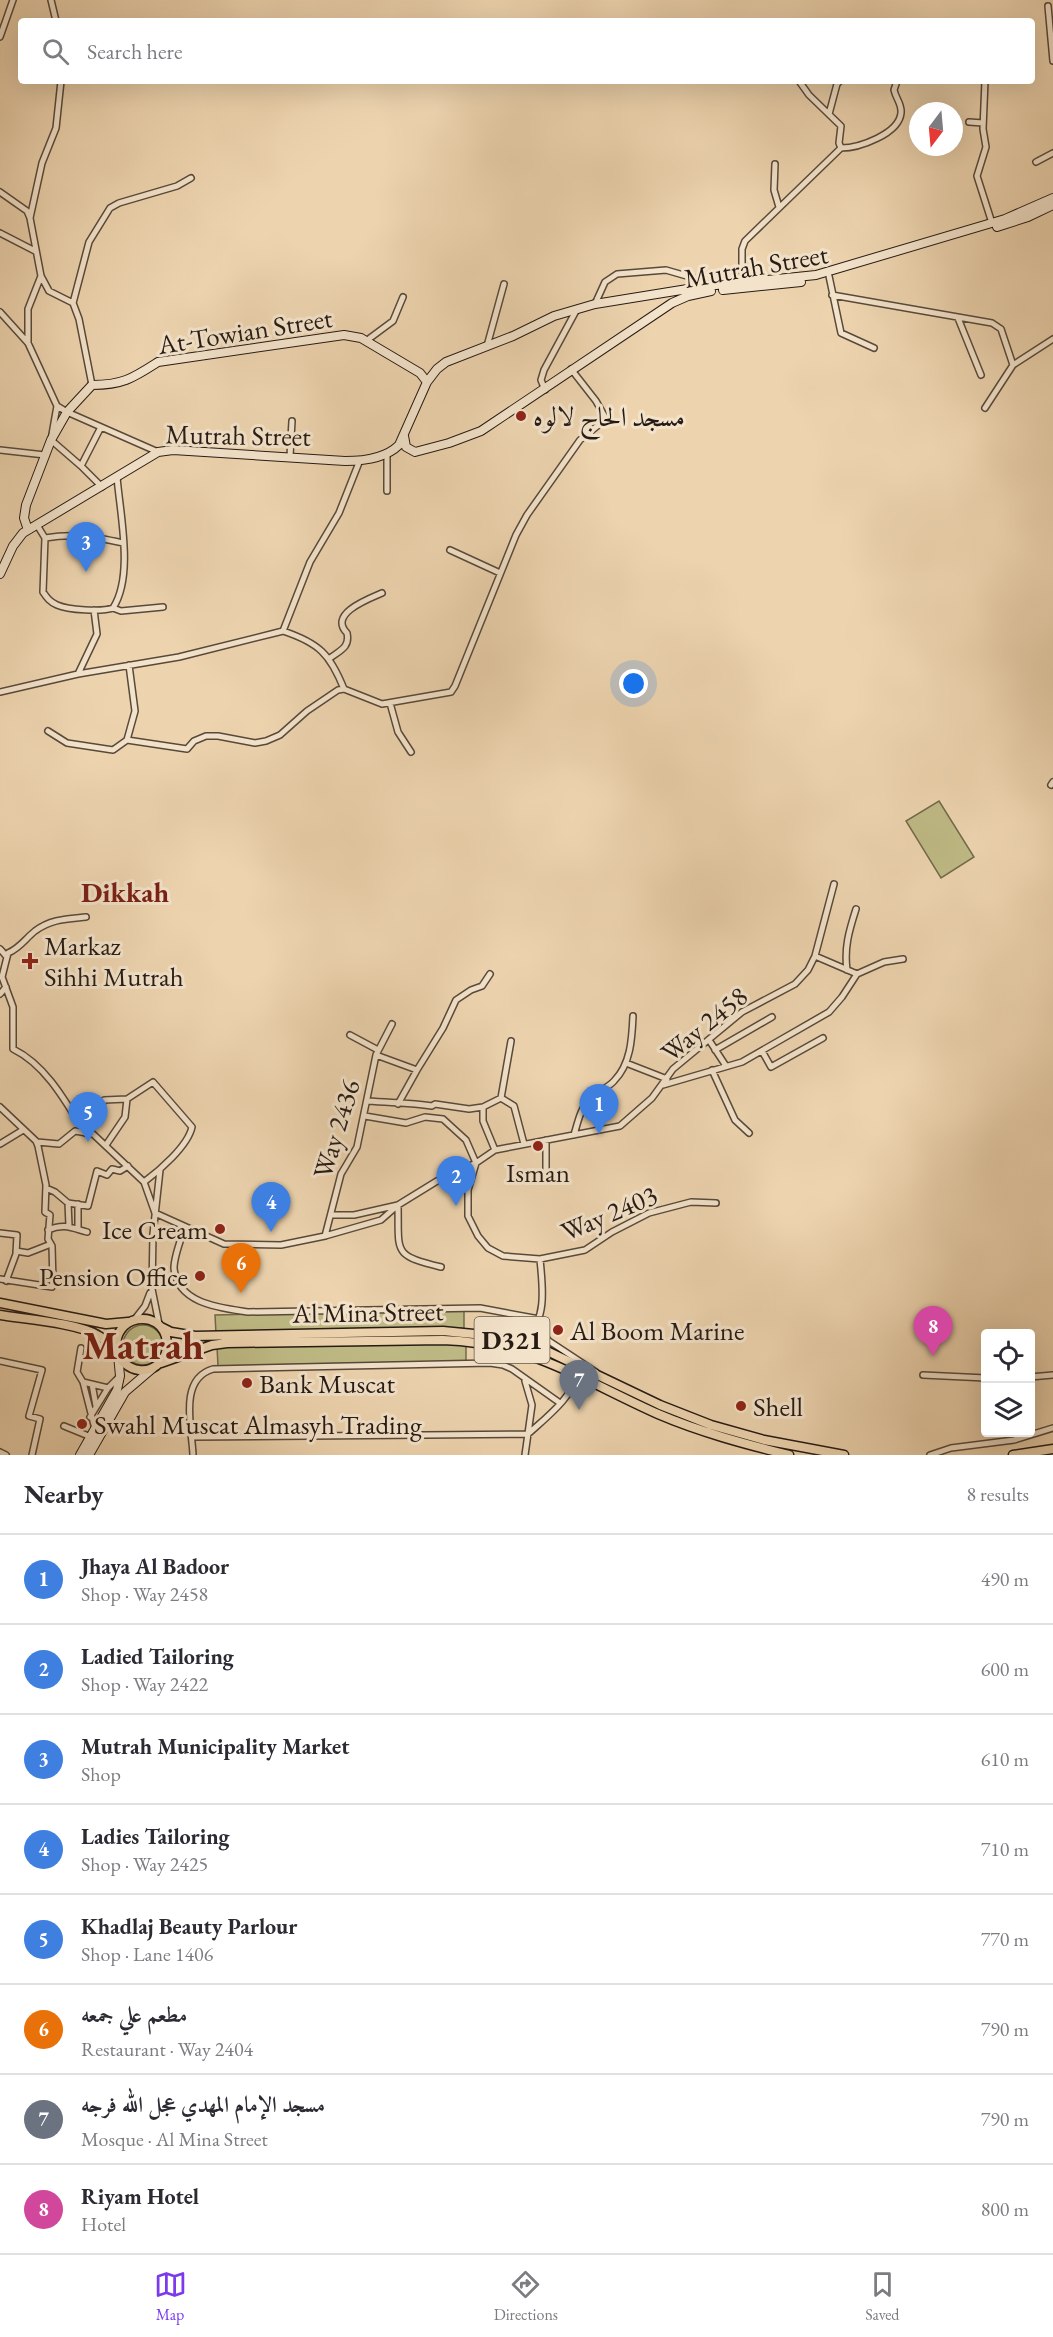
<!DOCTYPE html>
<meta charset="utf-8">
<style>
:root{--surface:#fff;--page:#f2f2f3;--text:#2b2b33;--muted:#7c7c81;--line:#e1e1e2;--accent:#7c3aed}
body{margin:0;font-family:"EB Garamond",Amiri,serif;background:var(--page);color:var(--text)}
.controls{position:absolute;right:18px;bottom:18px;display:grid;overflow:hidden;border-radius:6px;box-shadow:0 6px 24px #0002}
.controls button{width:54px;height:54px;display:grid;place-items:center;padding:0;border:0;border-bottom:2px solid var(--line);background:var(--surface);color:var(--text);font:30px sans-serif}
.compass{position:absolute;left:909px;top:102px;width:54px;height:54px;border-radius:50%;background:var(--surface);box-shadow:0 6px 24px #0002;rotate:196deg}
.you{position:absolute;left:634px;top:684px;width:21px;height:21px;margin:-15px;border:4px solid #fff;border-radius:50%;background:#1a73e8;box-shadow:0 0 0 9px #1a73e833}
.badge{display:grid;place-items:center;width:39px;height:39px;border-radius:50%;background:var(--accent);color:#fff;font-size:20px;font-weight:700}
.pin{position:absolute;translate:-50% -50px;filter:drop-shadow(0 2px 3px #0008)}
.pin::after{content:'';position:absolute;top:32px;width:21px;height:18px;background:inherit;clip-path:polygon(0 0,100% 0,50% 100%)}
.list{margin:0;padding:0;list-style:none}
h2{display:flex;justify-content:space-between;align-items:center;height:78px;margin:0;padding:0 24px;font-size:26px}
h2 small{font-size:20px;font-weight:400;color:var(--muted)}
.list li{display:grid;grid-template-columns:39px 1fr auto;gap:18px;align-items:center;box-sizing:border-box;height:90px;padding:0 24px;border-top:2px solid var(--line)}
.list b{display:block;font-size:22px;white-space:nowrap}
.list p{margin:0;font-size:20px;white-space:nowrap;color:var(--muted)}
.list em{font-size:20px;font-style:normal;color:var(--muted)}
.icon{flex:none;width:33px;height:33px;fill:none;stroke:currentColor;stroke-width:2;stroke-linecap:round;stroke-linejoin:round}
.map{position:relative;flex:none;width:1053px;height:1455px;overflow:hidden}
.search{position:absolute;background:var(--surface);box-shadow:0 6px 24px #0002;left:18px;right:18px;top:18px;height:66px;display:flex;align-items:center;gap:15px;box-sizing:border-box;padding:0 21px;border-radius:6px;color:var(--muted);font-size:22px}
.sheet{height:798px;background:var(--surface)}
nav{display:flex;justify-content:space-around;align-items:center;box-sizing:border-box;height:84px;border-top:2px solid var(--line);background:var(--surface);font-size:16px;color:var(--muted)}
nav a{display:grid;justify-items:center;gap:3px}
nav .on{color:var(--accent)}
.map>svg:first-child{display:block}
.green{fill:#bfbb86;stroke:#726b4d;stroke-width:1.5}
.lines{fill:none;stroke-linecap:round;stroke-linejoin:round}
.street-casing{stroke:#58493b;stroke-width:8}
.secondary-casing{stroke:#261b14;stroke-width:10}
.primary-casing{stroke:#261b14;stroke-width:11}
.street{stroke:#f3e3cb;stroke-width:5}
.secondary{stroke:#f3e3cb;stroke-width:8}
.primary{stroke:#edd4af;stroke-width:8}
.poi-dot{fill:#8f2418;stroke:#f3e3cb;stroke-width:2}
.labels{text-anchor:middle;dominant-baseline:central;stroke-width:6;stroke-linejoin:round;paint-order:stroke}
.shield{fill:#f3e3cb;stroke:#64574b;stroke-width:1.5}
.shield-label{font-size:26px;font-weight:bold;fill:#261b14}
.street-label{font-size:27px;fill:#261b14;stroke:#f3e3cb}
.poi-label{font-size:27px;fill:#261b14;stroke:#f3e3cb;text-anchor:start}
.neighbourhood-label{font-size:28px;font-weight:bold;fill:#7a1f14;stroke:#f3e3cb}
.town-label{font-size:39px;font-weight:bold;fill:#7a1f14;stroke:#f3e3cb}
</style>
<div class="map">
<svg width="1053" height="1455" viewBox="0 0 1053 1455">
<rect width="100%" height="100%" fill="#edd4af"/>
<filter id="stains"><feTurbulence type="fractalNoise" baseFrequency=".00333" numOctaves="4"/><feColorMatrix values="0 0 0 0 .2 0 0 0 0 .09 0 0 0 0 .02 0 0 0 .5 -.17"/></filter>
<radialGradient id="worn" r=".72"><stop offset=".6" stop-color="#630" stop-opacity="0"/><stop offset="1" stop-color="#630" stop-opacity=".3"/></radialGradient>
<!-- green -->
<path class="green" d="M939 801 974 857 941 878 906 821Z
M464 1309V1328L216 1334 215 1315Z
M123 1345a20 20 0 1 1 40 0a20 20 0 1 1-40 0Z
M466 1342V1361L218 1366 217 1347Z"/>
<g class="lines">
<defs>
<path id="street" d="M51 0 56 21
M1048 6 1053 61
M0 37 13 0
M985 81 983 129 986 147 977 176 992 223
M829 114 837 84 840 81
M969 122 983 123
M841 148C859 148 899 134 901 113 902 104 896 99 894 90L897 81
M1036 162 1053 153
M775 164 774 190 779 207
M0 192 27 211 30 218
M0 233 35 251
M41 276 49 291 73 303 79 319 92 385
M829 276 841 333 874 348
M742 283V249L745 241 841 148 839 143 841 126 809 95 799 81
M832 295 992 323 1001 329 1013 365
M73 303 89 242 110 208 119 203 177 186 191 178
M595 304 605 282 617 274 666 270 697 279
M0 312 28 343 57 406 67 412 158 452
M958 318 981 375
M366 341 393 321 403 297
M28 343V309L41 276 30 218 42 163 56 128 61 81
M487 346 504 284
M545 390 541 380 544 370 577 309
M57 406 51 440 81 466 102 487
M985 408 1013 365 1053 339
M0 450 45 455
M290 456 292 421
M81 466 101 427
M387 491V454
M37 525 45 538 43 592C47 598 50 602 57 605 68 610 102 612 113 608 134 576 120 514 117 477
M45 538C75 533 94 537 123 543
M450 550 500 573
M113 608 121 611 163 607
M283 631C319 643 330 654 344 689
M330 658C341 650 350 647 347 633 328 614 368 599 382 593
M78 674 97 634 94 610
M0 692 78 674 179 657 283 631 310 562 339 513 360 460
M390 703 398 732 411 752
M48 731 67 743 113 750 127 740 187 749 194 741 206 736H218L255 743 266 741 280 735 307 711 338 690 344 689 382 704 451 692 455 686 516 535 527 515 580 440 606 419 596 401 571 369
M127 740 135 711 129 665
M1051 785 1053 782
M0 949 7 957
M815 956 857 974
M847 970C844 948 849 931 856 909
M0 994 6 987
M350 1035 378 1050
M709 1040 726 1066
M715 1050 772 1017
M762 1051 771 1067 823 1038
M376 1055 392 1024
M626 1063 667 1079
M712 1070 735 1120 749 1133
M663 1085 742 1062 829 1012 842 997 857 974 884 962 903 959
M501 1098 514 1106 524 1144
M127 1099 153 1082 192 1127C188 1146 159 1171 144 1182
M368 1101C390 1103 410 1102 432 1106L435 1104 469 1109 483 1107
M398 1104 417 1070
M0 1107 36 1141 38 1146 46 1185 45 1212 50 1215 48 1239 52 1246 53 1283
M98 1114 104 1100 127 1099
M365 1116 406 1123 425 1117 443 1119 466 1140 476 1163 468 1190V1216L478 1236 488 1248 503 1256 540 1259 585 1250 612 1232 649 1213 691 1202 716 1203
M85 1133C66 1102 46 1065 13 1049V1007L2 977 8 953C20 948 25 939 35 931 51 919 67 919 86 917
M574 1135C578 1121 581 1107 591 1097 598 1091 608 1088 614 1081 631 1064 632 1038 633 1016
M37 1142 59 1144 75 1131 93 1134 144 1182 155 1213
M0 1144 23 1130
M106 1145 125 1117 127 1099
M495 1150 483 1121V1107L501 1098 511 1041
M546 1176V1140
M46 1188 55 1192 68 1203 88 1206 97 1171 107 1175 112 1169 120 1171 128 1166
M68 1203 69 1226
M155 1213 224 1244 281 1245 325 1236 381 1220 398 1205 437 1181 476 1163 495 1150 620 1126 652 1098 673 1069 742 1012 795 984 808 970 815 956 834 884
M332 1215H354L398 1205C399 1253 392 1255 441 1267
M185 1227C181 1239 174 1256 174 1268 177 1304 221 1308 248 1312L480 1308 539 1319
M78 1228V1204
M48 1230C64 1223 72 1228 87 1232
M0 1233 17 1235 16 1254 6 1281
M325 1236 341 1174 357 1147 376 1055 417 1070 443 1028 456 1000 471 990 482 986 490 974
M16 1251 28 1253 51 1244
M0 1279 52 1287 53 1283 71 1282
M134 1320 145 1306 150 1293
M539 1320 544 1335 549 1341 596 1372
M159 1324 152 1289 153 1234 160 1170
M481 1332 489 1330 527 1335C548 1319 542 1283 540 1259
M81 1348 77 1372 83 1382 108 1388
M0 1361 42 1370 29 1416 40 1419 32 1455
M923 1375 986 1378
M1030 1377 1053 1375
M83 1382 95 1429
M92 1384 96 1406
M90 1417 108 1388 119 1377
M64 1426 91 1437
M192 1437 528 1434C541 1422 581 1391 573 1374
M0 1452 6 1455
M193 1455C192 1428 178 1379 213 1369L490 1363 503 1365 512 1369 560 1403
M525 1455 532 1405 525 1381
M930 1455 951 1448 1014 1440 1053 1428"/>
<path id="secondary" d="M997 227 1028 217 1053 205
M723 290 801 282
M404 436 406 447 415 452 449 443 481 431 672 303 688 296 711 291
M28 530 24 518 26 505 51 440 67 412 92 385C123 385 133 378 158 362L344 335 361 338 420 373 427 382
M0 574 13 546 23 533 158 452 173 450 345 461C363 461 385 459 399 445L427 382 437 369 446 362 513 336 554 316 595 304 706 286 816 275 1005 219 1053 198
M80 1455 117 1390 120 1376 118 1355
M89 1455 125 1392 153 1368"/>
<path id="primary" d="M0 1303 106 1324 128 1322
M0 1315C24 1319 79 1323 99 1336 114 1345 120 1368 139 1370 155 1372 169 1358 167 1342 163 1306 109 1314 117 1353
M161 1327 171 1332 195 1336 443 1331 494 1336 545 1350 660 1405 711 1425 764 1440 844 1455
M161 1363 212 1345 227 1343 443 1340C531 1343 582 1380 658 1414 700 1432 745 1444 789 1455
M1013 1455 1053 1449"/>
</defs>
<!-- street casing -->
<use href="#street" class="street-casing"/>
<!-- secondary casing -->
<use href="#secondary" class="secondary-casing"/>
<!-- primary casing -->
<use href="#primary" class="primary-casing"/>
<!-- street -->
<use href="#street" class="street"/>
<!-- secondary -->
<use href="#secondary" class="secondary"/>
<!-- primary -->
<use href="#primary" class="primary"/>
</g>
<!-- markers -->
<g class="poi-dot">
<circle cx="521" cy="416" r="6"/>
<path d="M27 952h6v6h6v6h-6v6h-6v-6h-6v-6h6z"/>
<circle cx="538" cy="1146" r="6"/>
<circle cx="220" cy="1229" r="6"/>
<circle cx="200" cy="1276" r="6"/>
<circle cx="558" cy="1330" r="6"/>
<circle cx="247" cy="1383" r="6"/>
<circle cx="741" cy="1406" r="6"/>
<circle cx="82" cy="1424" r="6"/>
</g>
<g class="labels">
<!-- shield labels -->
<rect class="shield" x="474.5" y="1317" width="75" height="46" rx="4.5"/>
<g class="shield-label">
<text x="512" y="1340">D321</text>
</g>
<!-- street labels -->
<g class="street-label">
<text transform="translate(756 266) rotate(-10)">Mutrah Street</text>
<text transform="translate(245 331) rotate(-9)">At-Towian Street</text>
<text transform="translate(238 435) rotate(1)">Mutrah Street</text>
<text transform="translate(704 1024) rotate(-39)">Way 2458</text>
<text transform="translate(336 1129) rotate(-73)">Way 2436</text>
<text transform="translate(609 1213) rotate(-23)">Way 2403</text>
<text transform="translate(368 1312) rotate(-1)">Al Mina Street</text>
</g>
<!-- poi labels -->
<g class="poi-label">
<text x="533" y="416">مسجد الحاج لالوه</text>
<text x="44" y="945">Markaz<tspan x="44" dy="31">Sihhi Mutrah</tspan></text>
<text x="538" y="1172" text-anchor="middle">Isman</text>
<text x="208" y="1229" text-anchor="end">Ice Cream</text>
<text x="188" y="1276" text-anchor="end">Pension Office</text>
<text x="570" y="1330">Al Boom Marine</text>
<text x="259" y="1383">Bank Muscat</text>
<text x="753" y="1406">Shell</text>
<text x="94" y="1424">Swahl Muscat Almasyh Trading</text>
</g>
<!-- neighbourhood labels -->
<g class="neighbourhood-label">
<text x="125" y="892">Dikkah</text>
</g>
<!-- town labels -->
<g class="town-label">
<text x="143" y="1345">Matrah</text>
</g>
</g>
<rect width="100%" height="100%" filter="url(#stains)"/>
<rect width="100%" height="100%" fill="url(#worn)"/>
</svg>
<div class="controls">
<button><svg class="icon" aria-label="locate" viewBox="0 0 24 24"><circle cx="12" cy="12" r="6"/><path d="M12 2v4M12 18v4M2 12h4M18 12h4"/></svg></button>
<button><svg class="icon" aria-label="layers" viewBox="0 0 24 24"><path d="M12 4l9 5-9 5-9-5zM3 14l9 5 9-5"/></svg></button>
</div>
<svg class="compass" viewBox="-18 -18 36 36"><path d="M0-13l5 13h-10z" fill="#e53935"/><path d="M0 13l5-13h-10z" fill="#7c7c81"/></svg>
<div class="you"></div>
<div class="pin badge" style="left:599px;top:1134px;background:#3f7fe0">1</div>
<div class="pin badge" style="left:456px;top:1206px;background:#3f7fe0">2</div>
<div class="pin badge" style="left:86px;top:572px;background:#3f7fe0">3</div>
<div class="pin badge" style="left:271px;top:1232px;background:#3f7fe0">4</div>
<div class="pin badge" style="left:88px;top:1142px;background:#3f7fe0">5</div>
<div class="pin badge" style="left:241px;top:1293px;background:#e8710a">6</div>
<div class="pin badge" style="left:579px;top:1410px;background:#6b7280">7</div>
<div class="pin badge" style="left:933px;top:1356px;background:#d1479c">8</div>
<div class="search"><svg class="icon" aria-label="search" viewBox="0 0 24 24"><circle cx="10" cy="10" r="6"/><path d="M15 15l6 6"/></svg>Search here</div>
</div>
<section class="sheet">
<h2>Nearby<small>8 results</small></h2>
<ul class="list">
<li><span class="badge" style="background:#3f7fe0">1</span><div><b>Jhaya Al Badoor</b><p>Shop · Way 2458</p></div><em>490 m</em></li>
<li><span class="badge" style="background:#3f7fe0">2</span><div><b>Ladied Tailoring</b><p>Shop · Way 2422</p></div><em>600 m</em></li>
<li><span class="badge" style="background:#3f7fe0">3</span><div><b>Mutrah Municipality Market</b><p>Shop</p></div><em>610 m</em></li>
<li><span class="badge" style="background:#3f7fe0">4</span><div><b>Ladies Tailoring</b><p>Shop · Way 2425</p></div><em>710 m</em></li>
<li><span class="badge" style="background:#3f7fe0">5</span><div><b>Khadlaj Beauty Parlour</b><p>Shop · Lane 1406</p></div><em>770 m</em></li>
<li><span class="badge" style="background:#e8710a">6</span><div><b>مطعم علي جمعه</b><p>Restaurant · Way 2404</p></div><em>790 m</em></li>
<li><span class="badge" style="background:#6b7280">7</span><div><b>مسجد الإمام المهدي عجل الله فرجه</b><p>Mosque · Al Mina Street</p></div><em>790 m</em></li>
<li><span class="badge" style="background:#d1479c">8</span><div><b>Riyam Hotel</b><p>Hotel</p></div><em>800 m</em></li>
</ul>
</section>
<nav>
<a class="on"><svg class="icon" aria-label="map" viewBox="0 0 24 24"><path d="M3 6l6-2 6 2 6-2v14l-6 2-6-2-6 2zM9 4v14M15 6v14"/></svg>Map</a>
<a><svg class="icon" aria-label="directions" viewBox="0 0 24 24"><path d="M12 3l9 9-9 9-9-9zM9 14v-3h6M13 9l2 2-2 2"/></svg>Directions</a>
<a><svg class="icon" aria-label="saved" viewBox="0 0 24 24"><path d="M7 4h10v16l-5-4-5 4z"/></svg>Saved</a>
</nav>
